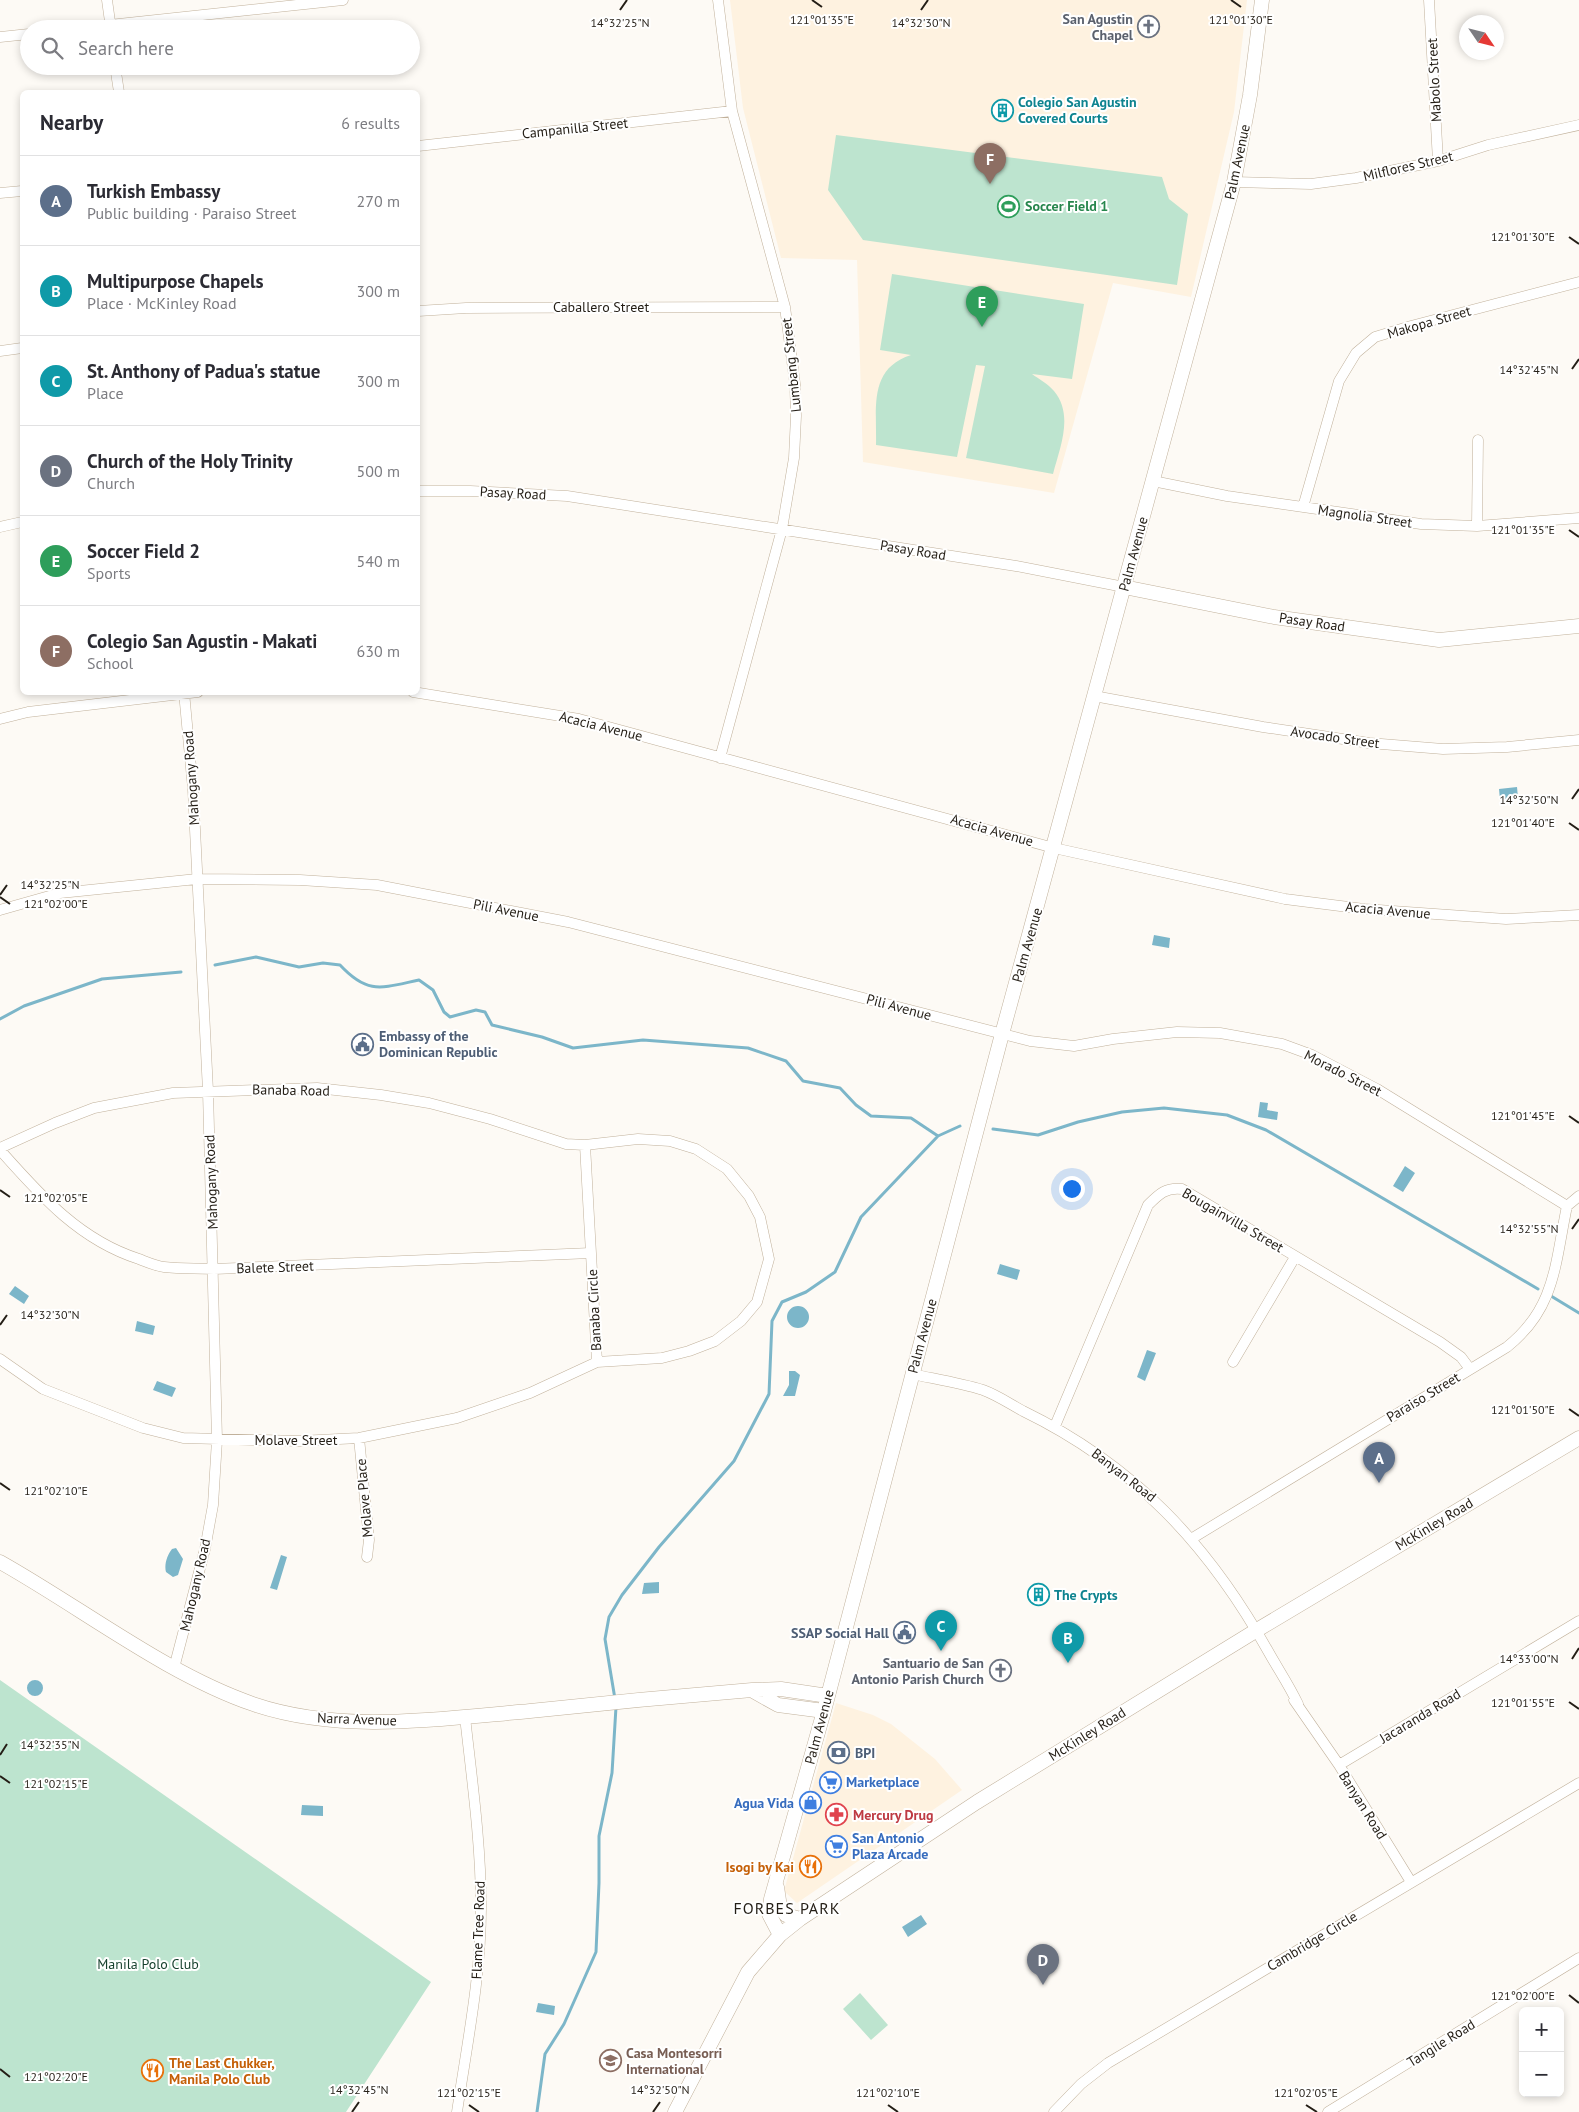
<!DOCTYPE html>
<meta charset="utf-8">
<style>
:root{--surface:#fff;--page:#f2f2f3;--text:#2b2b33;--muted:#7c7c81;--line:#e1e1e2;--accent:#111827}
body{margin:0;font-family:"PT Sans",sans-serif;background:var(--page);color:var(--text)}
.controls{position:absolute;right:15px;bottom:15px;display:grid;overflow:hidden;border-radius:8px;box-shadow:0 2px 8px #0003}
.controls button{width:45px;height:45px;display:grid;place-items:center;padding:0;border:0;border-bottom:1px solid var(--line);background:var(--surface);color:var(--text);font:25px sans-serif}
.compass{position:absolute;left:1459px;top:15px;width:45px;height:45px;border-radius:50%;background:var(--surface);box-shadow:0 2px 8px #0003;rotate:125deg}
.you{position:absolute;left:1071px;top:1188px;width:18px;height:18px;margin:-12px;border:4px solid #fff;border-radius:50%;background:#1a73e8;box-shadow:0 0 0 8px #1a73e833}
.badge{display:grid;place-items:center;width:32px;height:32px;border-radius:50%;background:var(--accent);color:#fff;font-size:16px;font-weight:700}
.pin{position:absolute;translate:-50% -41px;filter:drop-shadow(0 1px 2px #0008)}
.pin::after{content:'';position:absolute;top:26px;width:18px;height:15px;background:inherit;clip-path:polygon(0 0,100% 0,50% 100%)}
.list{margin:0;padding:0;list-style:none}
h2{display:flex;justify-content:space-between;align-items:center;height:65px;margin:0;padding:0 20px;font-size:21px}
h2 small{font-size:16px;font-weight:400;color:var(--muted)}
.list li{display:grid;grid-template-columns:32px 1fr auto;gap:15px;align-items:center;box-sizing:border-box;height:90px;padding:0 20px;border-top:1px solid var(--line)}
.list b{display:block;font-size:19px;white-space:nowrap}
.list p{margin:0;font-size:16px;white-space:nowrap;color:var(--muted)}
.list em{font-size:16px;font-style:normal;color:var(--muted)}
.icon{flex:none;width:28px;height:28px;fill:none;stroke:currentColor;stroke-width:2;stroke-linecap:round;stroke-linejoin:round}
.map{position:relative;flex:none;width:1579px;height:2112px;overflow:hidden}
.search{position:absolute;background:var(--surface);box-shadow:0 2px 8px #0003;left:20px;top:20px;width:400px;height:55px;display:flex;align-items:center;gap:12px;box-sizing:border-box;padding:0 18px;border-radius:28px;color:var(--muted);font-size:19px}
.panel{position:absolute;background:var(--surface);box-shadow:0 2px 8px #0003;left:20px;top:90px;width:400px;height:605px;border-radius:8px}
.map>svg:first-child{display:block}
.built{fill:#fef2e0}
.green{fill:#bde4cf}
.water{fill:#7cb6c9}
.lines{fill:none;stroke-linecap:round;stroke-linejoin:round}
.stream{stroke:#7cb6c9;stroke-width:3}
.street-casing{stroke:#c1b19b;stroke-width:11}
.secondary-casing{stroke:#c1b19b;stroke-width:15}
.street{stroke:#fff;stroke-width:10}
.secondary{stroke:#fff;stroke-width:14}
.ticks{fill:none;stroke:#241e16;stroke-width:2}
.labels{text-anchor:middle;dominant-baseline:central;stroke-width:4;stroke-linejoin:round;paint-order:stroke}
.worship-label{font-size:14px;font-weight:bold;fill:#5b616d;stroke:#fff;text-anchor:end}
.street-label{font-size:14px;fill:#241e16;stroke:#fff}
.culture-label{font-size:14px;font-weight:bold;fill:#0d838f;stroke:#fff;text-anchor:start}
.leisure-label{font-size:14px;font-weight:bold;fill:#27864d;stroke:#fff;text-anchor:start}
.service-label{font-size:14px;font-weight:bold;fill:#4e5e75;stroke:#fff;text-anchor:start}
.shop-label{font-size:14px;font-weight:bold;fill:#366cbe;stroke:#fff;text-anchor:start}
.health-label{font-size:14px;font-weight:bold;fill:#be3a42;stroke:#fff;text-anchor:start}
.food-label{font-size:14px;font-weight:bold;fill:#c56008;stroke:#fff;text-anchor:end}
.park-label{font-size:14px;fill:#153f2c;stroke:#fff}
.education-label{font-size:14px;font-weight:bold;fill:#785e54;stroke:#fff;text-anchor:start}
.quarter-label{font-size:16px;letter-spacing:1px;fill:#241e16;stroke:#fff}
.ticks-label{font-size:12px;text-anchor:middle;fill:#241e16;stroke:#fff;stroke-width:4;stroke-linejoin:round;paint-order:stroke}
</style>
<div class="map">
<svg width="1579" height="2112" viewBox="0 0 1579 2112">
<rect width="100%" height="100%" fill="#fdfaf5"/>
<!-- built -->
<path class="built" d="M730 0H1247L1234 112 1191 297 1113 283 1054 493 863 462 857 260 781 258 743 108Z
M836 1703 873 1715 891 1724 935 1759 962 1790 797 1903 784 1891Z"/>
<!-- green -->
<path class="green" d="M836 135 1162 177 1169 199 1188 214 1177 285 863 240 828 190Z
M892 274 1084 304 1072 379 1032 374C1039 379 1048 384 1054 391 1074 415 1060 447 1053 474L966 458 985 366 976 365 957 457 876 445C877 408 868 369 911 355L880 350Z
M0 1680 431 1982 346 2112H0Z
M860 1993 888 2025 871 2040 843 2009Z"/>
<!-- water -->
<path class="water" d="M1517 787 1518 798 1500 800 1499 789Z
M1154 935 1170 938 1169 948 1152 945Z
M1260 1102 1268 1103 1267 1110 1278 1112 1277 1120 1258 1117Z
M1405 1166 1415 1173 1403 1192 1393 1186Z
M1000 1264 1020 1270 1017 1280 997 1274Z
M15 1286 29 1296 24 1304 9 1294Z
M787 1317a11 11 0 1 1 22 0a11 11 0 1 1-22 0Z
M137 1321 155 1326 153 1335 135 1331Z
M1147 1350 1156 1353 1145 1381 1137 1377Z
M789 1371H795L800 1375 795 1396H783L789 1385Z
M157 1381 176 1388 172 1397 153 1390Z
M176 1548 183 1559 178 1575 173 1577 166 1572C164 1565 167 1555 172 1549Z
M281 1555 287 1557 277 1590 270 1588Z
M659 1582V1593L642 1594 644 1583Z
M27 1688a8 8 0 1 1 16 0a8 8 0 1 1-16 0Z
M302 1805 323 1806V1816L301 1815Z
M921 1915 927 1924 908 1937 902 1927Z
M538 2003 555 2006 554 2015 536 2012Z"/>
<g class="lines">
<!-- stream -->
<path class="stream" d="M215 965 256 957 299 967 323 963 340 965C368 995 381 988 419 980L433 990 444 1012 450 1017 476 1010 485 1012 492 1025 542 1037 573 1048 643 1040 748 1048 786 1061 803 1081 840 1088 856 1105 871 1116 911 1118 938 1136
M0 1019 24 1006 102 979 181 972
M993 1129 1038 1135 1078 1122 1122 1112 1164 1108 1227 1115 1266 1130 1538 1289
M1551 1296 1579 1313
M615 1699 605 1639 609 1617 622 1595 659 1547 734 1461 769 1394 772 1321 782 1302 806 1292 835 1272 861 1217 938 1136 960 1126
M537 2112 545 2054 564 2024 596 1952 599 1883V1836L612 1773 616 1707"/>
<defs>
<path id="street" d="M107 0 111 29
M718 0 732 111 785 307 795 384 796 416 794 458 782 529 720 758
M1429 0 1438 161
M72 29 343 0
M0 37 29 34
M115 66 119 92
M418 146 732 111
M1234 182 1311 184 1356 178 1438 161 1488 145 1579 125
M0 193 22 191
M418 311 466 308 785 307
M0 351 22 348
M1153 481 1227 496 1421 524 1477 526 1579 518
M418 491H470L567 496 1016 566 1124 587
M1303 507 1339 381 1356 353 1375 337 1411 326 1579 282
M1477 526 1478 440
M0 527 22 522
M413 692 579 719 1054 848 1285 899 1364 909 1506 919 1579 915
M1094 696 1263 727 1369 743 1443 749 1507 747 1579 740
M0 719 28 712 198 692
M0 910 60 893 197 879 300 880 377 885 568 922 1030 1041 1074 1046 1113 1039 1177 1032 1220 1033 1282 1044 1312 1055 1377 1089 1567 1206
M585 1145 597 1362
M0 1148 55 1123 94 1108 173 1093 317 1088 381 1095 429 1103 490 1119 566 1144 585 1145 638 1139 670 1141 696 1149 727 1169 749 1196 760 1217 769 1259 757 1302 741 1321 715 1341 689 1351 662 1358 597 1362 530 1393 457 1418 359 1438 299 1441 183 1438 143 1428 43 1389 0 1359
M0 1150C40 1195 79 1240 139 1259 147 1262 156 1266 164 1267 181 1269 198 1268 214 1269L591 1253
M1233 1362 1295 1257
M912 1374C935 1379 960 1383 983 1390 997 1395 1010 1404 1023 1411 1134 1465 1208 1544 1268 1651 1278 1669 1289 1685 1298 1704
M1055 1426 1148 1205C1159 1194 1166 1187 1182 1189L1440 1342 1461 1357 1470 1369
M359 1438 369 1540 367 1557
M1191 1539 1507 1347C1556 1308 1555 1263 1567 1206L1579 1196
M174 1668 205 1549 213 1505 217 1440 208 1091 193 789 184 692
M1294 1700 1339 1765 1411 1882
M1339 1765 1579 1621
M457 2112C467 2044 481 1976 481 1907 481 1844 472 1780 465 1717
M1054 2112 1081 2084 1108 2063 1579 1783
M1328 2112 1579 1958"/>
<path id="secondary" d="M1124 587 1274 617 1439 640 1579 626
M0 1562C82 1608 166 1674 253 1704 341 1734 439 1719 530 1711 604 1703 678 1696 752 1690L781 1689 828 1696
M753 1691 778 1705 824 1711
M777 1887 780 1907 786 1915 800 1919
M780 1935 769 1914 771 1899 824 1711 1002 1034 1234 182 1250 95 1262 0
M675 2112 748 1972 780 1935 800 1919 977 1802 1257 1630 1579 1438"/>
</defs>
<!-- street casing -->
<use href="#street" class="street-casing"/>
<!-- secondary casing -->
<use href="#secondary" class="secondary-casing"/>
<!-- street -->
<use href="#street" class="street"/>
<!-- secondary -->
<use href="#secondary" class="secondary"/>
</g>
<!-- ticks -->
<path class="ticks" d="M812 0 822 7M1231 0 1241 7M620 10 627 0M921 10 928 0M1569 237 1579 244M1572 369 1579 359M1569 530 1579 537M1572 799 1579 789M1569 823 1579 830M0 895 7 885M0 897 10 904M1569 1116 1579 1123M0 1190 10 1197M1572 1229 1579 1219M0 1325 7 1315M1569 1409 1579 1416M0 1483 10 1490M1572 1659 1579 1648M1569 1702 1579 1709M0 1755 7 1744M0 1776 10 1783M1569 1995 1579 2003M0 2069 10 2077M469 2105 479 2112M888 2105 898 2112M1306 2105 1317 2112M352 2112 359 2102M653 2112 660 2102"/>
<!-- icons -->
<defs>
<symbol id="church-ring" viewBox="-11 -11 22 22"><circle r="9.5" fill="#fff" stroke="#6b7280" stroke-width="1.5"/><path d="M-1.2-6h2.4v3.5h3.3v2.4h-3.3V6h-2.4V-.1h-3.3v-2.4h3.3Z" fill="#6b7280"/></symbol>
<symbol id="building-ring" viewBox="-11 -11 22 22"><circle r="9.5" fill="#fff" stroke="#0f9aa8" stroke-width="1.5"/><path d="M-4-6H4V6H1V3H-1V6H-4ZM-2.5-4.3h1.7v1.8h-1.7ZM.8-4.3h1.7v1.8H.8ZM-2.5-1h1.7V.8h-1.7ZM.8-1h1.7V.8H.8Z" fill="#0f9aa8"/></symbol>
<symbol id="stadium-ring" viewBox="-11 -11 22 22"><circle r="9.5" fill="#fff" stroke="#2e9e5b" stroke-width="1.5"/><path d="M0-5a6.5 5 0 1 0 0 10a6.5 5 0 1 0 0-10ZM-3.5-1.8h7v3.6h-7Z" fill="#2e9e5b"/></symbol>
<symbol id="civic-ring" viewBox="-11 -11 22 22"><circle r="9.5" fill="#fff" stroke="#5c6f8a" stroke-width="1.5"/><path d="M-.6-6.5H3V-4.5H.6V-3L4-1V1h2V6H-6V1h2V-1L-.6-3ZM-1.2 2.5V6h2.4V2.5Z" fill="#5c6f8a"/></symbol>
<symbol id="bank-ring" viewBox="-11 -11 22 22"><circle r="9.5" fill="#fff" stroke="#5c6f8a" stroke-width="1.5"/><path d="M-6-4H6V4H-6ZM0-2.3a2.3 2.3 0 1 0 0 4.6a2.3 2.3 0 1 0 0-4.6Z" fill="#5c6f8a"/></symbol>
<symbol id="supermarket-ring" viewBox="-11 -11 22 22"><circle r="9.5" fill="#fff" stroke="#3f7fe0" stroke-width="1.5"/><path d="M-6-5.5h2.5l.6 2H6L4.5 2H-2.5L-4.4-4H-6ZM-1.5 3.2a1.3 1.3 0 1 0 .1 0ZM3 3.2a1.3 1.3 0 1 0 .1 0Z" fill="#3f7fe0"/></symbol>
<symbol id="shop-ring" viewBox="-11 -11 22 22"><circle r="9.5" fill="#fff" stroke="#3f7fe0" stroke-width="1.5"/><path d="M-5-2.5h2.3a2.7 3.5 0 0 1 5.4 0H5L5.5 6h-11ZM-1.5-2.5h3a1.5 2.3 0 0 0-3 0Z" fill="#3f7fe0"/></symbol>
<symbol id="pharmacy-ring" viewBox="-11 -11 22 22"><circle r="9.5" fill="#fff" stroke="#e0444e" stroke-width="1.5"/><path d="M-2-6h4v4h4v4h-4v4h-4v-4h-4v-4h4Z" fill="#e0444e"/></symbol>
<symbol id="restaurant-ring" viewBox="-11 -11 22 22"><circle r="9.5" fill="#fff" stroke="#e8710a" stroke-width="1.5"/><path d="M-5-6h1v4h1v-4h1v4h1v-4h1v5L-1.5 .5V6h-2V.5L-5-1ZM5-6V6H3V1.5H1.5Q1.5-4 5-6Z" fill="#e8710a"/></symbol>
<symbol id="school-ring" viewBox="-11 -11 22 22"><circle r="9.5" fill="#fff" stroke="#8d6e63" stroke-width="1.5"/><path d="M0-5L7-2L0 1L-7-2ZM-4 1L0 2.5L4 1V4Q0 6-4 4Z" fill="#8d6e63"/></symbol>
</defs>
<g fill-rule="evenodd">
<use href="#church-ring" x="1136" y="14" width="25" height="25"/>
<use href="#building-ring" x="990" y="98" width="25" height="25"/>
<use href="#stadium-ring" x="996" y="194" width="25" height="25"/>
<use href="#civic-ring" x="350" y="1032" width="25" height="25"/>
<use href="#building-ring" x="1026" y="1582" width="25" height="25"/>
<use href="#civic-ring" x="892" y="1620" width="25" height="25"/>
<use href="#church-ring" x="988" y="1658" width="25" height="25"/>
<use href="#bank-ring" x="826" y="1740" width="25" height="25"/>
<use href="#supermarket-ring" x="818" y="1770" width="25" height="25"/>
<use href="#shop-ring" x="798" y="1790" width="25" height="25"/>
<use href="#pharmacy-ring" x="824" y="1802" width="25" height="25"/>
<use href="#supermarket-ring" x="824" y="1834" width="25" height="25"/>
<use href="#restaurant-ring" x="798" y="1854" width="25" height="25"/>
<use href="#school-ring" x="598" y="2048" width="25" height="25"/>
<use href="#restaurant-ring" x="140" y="2058" width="25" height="25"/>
</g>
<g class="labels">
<!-- worship labels -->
<g class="worship-label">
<text x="1133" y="19">San Agustin<tspan x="1133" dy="16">Chapel</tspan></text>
<text x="984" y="1663">Santuario de San<tspan x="984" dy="16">Antonio Parish Church</tspan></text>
</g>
<!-- street labels -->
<g class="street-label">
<text transform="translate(1434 80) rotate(-93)">Mabolo Street</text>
<text transform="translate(575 128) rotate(-6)">Campanilla Street</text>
<text transform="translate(1237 162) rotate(-78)">Palm Avenue</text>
<text transform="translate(1408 166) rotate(-13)">Milflores Street</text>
<text x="601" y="307">Caballero Street</text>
<text transform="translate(1429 322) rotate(-16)">Makopa Street</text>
<text transform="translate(791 365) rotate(-96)">Lumbang Street</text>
<text transform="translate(513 493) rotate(3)">Pasay Road</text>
<text transform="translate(1365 516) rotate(8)">Magnolia Street</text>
<text transform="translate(913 550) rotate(9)">Pasay Road</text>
<text transform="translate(1133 554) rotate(-75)">Palm Avenue</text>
<text transform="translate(1312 622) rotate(8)">Pasay Road</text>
<text transform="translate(601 726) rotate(14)">Acacia Avenue</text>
<text transform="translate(1335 737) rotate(8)">Avocado Street</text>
<text transform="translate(191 778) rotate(-94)">Mahogany Road</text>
<text transform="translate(992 830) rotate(16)">Acacia Avenue</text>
<text transform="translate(506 910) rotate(11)">Pili Avenue</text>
<text transform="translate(1388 910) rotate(5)">Acacia Avenue</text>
<text transform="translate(1027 945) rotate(-74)">Palm Avenue</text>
<text transform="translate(899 1007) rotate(15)">Pili Avenue</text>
<text transform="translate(1343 1073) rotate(27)">Morado Street</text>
<text transform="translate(291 1090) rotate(1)">Banaba Road</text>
<text transform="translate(211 1182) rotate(-92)">Mahogany Road</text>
<text transform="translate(1233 1220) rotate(30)">Bougainvilla Street</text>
<text transform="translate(275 1267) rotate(-2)">Balete Street</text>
<text transform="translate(594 1310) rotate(-93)">Banaba Circle</text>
<text transform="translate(922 1336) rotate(-75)">Palm Avenue</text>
<text transform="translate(1423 1397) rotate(-31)">Paraiso Street</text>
<text x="296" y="1440">Molave Street</text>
<text transform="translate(1124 1475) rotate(38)">Banyan Road</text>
<text transform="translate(364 1498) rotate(-95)">Molave Place</text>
<text transform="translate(1434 1524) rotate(-31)">McKinley Road</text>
<text transform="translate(195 1585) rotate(-77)">Mahogany Road</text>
<text transform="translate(1420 1716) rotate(-31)">Jacaranda Road</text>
<text transform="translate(357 1719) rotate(2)">Narra Avenue</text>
<text transform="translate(819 1727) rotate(-75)">Palm Avenue</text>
<text transform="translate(1087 1734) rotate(-32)">McKinley Road</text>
<text transform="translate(1363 1805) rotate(58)">Banyan Road</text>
<text transform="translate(478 1930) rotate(-88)">Flame Tree Road</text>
<text transform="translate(1312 1941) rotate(-31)">Cambridge Circle</text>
<text transform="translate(1441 2043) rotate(-32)">Tangile Road</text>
</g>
<!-- culture labels -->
<g class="culture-label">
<text x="1018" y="102">Colegio San Agustin<tspan x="1018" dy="16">Covered Courts</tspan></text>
<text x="1054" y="1595">The Crypts</text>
</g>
<!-- leisure labels -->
<g class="leisure-label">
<text x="1025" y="206">Soccer Field 1</text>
</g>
<!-- service labels -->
<g class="service-label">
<text x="379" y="1036">Embassy of the<tspan x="379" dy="16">Dominican Republic</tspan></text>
<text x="889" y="1633" text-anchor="end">SSAP Social Hall</text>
<text x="855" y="1753">BPI</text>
</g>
<!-- shop labels -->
<g class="shop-label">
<text x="846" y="1782">Marketplace</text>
<text x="794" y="1803" text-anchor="end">Agua Vida</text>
<text x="852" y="1838">San Antonio<tspan x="852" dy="16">Plaza Arcade</tspan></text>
</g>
<!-- health labels -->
<g class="health-label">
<text x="853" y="1815">Mercury Drug</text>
</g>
<!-- food labels -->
<g class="food-label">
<text x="794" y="1867">Isogi by Kai</text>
<text x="169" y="2063" text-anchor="start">The Last Chukker,<tspan x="169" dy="16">Manila Polo Club</tspan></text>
</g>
<!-- park labels -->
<g class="park-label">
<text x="148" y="1964">Manila Polo Club</text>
</g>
<!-- education labels -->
<g class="education-label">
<text x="626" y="2053">Casa Montesorri<tspan x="626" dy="16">International</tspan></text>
</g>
<!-- quarter labels -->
<g class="quarter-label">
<text x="787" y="1908">FORBES PARK</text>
</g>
</g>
<g class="ticks-label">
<text x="822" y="24">121°01'35"E</text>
<text x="1241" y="24">121°01'30"E</text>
<text x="620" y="27">14°32'25"N</text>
<text x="921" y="27">14°32'30"N</text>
<text x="1523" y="241">121°01'30"E</text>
<text x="1529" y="374">14°32'45"N</text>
<text x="1523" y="534">121°01'35"E</text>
<text x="1529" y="804">14°32'50"N</text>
<text x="1523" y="827">121°01'40"E</text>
<text x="50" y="889">14°32'25"N</text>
<text x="56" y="908">121°02'00"E</text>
<text x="1523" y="1120">121°01'45"E</text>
<text x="56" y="1202">121°02'05"E</text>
<text x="1529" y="1233">14°32'55"N</text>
<text x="50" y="1319">14°32'30"N</text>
<text x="1523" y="1414">121°01'50"E</text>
<text x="56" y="1495">121°02'10"E</text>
<text x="1529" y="1663">14°33'00"N</text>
<text x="1523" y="1707">121°01'55"E</text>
<text x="50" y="1749">14°32'35"N</text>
<text x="56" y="1788">121°02'15"E</text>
<text x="1523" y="2000">121°02'00"E</text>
<text x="56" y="2081">121°02'20"E</text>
<text x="359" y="2094">14°32'45"N</text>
<text x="660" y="2094">14°32'50"N</text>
<text x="469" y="2097">121°02'15"E</text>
<text x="888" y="2097">121°02'10"E</text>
<text x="1306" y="2097">121°02'05"E</text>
</g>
</svg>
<div class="controls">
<button>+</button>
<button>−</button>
</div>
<svg class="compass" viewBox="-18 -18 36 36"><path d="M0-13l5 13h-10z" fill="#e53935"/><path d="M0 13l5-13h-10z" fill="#7c7c81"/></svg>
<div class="you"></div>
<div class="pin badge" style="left:1379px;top:1483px;background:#5c6f8a">A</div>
<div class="pin badge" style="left:1068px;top:1663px;background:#0f9aa8">B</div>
<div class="pin badge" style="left:941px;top:1651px;background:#0f9aa8">C</div>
<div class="pin badge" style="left:1043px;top:1985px;background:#6b7280">D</div>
<div class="pin badge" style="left:982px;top:327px;background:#2e9e5b">E</div>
<div class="pin badge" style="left:990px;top:184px;background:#8d6e63">F</div>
<div class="search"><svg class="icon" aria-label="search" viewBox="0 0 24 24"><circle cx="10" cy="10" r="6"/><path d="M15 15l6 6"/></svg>Search here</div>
<section class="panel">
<h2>Nearby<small>6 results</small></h2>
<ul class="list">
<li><span class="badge" style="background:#5c6f8a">A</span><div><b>Turkish Embassy</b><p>Public building · Paraiso Street</p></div><em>270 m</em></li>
<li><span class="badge" style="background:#0f9aa8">B</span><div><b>Multipurpose Chapels</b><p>Place · McKinley Road</p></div><em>300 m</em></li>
<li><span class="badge" style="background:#0f9aa8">C</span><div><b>St. Anthony of Padua's statue</b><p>Place</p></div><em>300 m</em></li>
<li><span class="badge" style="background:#6b7280">D</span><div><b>Church of the Holy Trinity</b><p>Church</p></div><em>500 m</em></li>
<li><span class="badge" style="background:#2e9e5b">E</span><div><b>Soccer Field 2</b><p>Sports</p></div><em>540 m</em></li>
<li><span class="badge" style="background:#8d6e63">F</span><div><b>Colegio San Agustin - Makati</b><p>School</p></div><em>630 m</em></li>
</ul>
</section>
</div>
